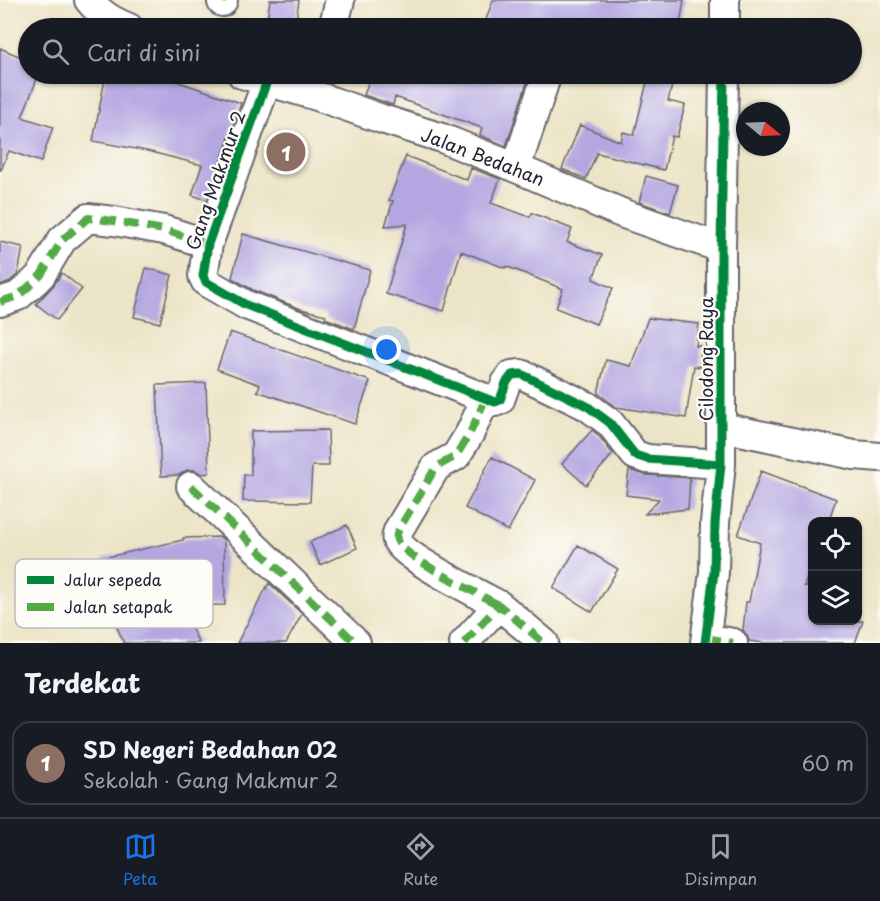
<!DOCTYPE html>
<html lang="id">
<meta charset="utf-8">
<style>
:root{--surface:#171b24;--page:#20242c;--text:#f1f3f6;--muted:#9ea1a6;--line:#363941;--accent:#1a73e8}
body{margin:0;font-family:"Playpen Sans",sans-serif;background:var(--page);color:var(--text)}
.controls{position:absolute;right:18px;bottom:18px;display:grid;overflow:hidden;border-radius:12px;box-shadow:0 2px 4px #0004}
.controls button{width:54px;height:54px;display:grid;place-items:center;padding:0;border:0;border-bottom:2px solid var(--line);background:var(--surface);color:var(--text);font:30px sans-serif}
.compass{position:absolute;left:736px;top:102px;width:54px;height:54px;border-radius:50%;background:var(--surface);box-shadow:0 2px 4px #0004;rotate:109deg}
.you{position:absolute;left:387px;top:350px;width:21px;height:21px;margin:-15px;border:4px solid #fff;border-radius:50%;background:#1a73e8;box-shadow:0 0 0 9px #1a73e833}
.badge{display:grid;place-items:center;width:39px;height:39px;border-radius:50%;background:var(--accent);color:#fff;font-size:20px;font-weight:700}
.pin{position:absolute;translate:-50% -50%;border:3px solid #fff;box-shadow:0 2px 6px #0006}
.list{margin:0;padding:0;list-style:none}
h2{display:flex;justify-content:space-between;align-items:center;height:78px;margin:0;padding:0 24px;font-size:26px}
h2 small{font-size:20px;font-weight:400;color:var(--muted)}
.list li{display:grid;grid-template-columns:39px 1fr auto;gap:18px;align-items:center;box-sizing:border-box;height:84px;margin:0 12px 12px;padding:0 12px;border:2px solid var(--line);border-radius:18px}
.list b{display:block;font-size:22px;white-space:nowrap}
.list p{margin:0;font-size:20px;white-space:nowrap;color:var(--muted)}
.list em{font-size:20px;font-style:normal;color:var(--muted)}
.icon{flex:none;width:33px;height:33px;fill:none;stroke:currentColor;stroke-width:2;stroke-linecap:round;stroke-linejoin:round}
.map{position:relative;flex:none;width:880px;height:643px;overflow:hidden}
.search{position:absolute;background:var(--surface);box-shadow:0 2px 4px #0004;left:18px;right:18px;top:18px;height:66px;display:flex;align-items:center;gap:15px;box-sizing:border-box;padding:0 21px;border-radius:33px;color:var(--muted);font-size:22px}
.sheet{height:174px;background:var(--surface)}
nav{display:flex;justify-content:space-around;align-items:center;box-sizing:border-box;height:84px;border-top:2px solid var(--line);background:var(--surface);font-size:16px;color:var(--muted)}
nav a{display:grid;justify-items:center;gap:3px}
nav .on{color:var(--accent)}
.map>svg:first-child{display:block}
.building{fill:#b4a7e1}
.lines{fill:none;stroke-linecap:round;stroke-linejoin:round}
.minor-casing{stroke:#69666c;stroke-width:32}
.minor{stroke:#fff;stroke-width:28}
.quiet{stroke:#53aa46;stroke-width:8;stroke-dasharray:15 8;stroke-linecap:butt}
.cycleway-casing{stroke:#fdfcf7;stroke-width:13}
.cycleway{stroke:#00873e;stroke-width:9}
.labels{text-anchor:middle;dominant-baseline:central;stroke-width:4.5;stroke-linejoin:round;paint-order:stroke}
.street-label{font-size:18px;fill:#22223b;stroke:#fdfcf7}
.key{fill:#fdfcf7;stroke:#bbbbbf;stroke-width:1.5}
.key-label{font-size:16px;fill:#22223b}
</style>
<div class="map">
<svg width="880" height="643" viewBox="0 0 880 643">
<rect width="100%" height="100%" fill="#fdfcf7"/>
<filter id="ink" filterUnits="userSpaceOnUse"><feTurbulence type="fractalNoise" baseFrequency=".0167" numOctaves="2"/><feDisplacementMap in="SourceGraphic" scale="12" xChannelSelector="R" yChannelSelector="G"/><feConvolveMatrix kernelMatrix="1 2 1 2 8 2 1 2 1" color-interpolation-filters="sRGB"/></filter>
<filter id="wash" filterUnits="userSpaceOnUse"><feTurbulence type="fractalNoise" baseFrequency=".008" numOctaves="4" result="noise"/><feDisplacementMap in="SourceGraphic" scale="24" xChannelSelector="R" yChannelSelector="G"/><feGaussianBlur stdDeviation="1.35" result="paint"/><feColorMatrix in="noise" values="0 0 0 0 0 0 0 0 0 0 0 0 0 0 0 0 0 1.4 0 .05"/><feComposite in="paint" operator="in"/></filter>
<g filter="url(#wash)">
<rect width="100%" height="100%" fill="#ece4c6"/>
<g id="blocks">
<!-- building -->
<path class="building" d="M270 0H299L295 28H266Z
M493 0H684L680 24 668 21 666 28H483Z
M0 48 28 60V74H39L22 117 53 127 41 162 9 151 1 170H0Z
M106 74H155L241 103 207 200 192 195 202 165 147 151 93 141Z
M371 74H530L506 146 480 135 482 128 395 97 393 105 364 95Z
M649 74H675L668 101 685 105 677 137 672 136 664 170 597 153 586 179 562 169 580 125 621 142 623 132 634 135Z
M406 156 467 180 471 168 500 179 491 203 530 217 532 213 572 229 567 242 602 255 593 279 613 288 596 324 556 308 563 289 506 266 505 268 461 251 444 311 386 294 407 224 385 226 393 201 389 200Z
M646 176 678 185 670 213 639 202Z
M243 234 370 270 354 329 325 318 326 315 301 309 253 290 232 278Z
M0 242 23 247 18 274 10 281 0 285Z
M146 268 172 275 160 323 134 317Z
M62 273 82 289 57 320 36 304 53 286Z
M648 318 699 324 696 346H701L700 367 694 366 686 418 616 407 598 393 606 360 631 366Z
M230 332 370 381 355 424 257 391 260 385 217 369Z
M206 383 209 473 202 474 194 470H187L179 475 161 476 157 385Z
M328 430 329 466H312L310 502 243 501 244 475H251V431Z
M592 430 598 435 613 454 586 485 562 464Z
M492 457 535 480 508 531 465 508Z
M629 470 646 475 690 478 688 509 645 514 659 499 626 495Z
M761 471 836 499 828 522H813V562L804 586 813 589V621H863L855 643H765L749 641 748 637 743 630 746 602H749L760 543 738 535Z
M347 525 357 548 320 565 310 542Z
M221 537 224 541 225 605 180 606 199 643H124L102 594 75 606 64 579 103 562V558L183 540V538Z
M578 545 618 569 592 612 553 588Z
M269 583 302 614 286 643H237Z"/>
</g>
</g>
<g filter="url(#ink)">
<use href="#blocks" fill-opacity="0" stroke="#69666c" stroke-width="1.5"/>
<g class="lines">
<defs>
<path id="minor" d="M89 0C101 15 112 21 129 28
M222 2 223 0
M333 28 340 0
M725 28V0
M242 74 317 96 382 119 442 138 516 168 624 214 721 248
M267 81 208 244 203 276 206 282 246 305 495 402 500 400 506 383 512 375 521 374 587 406 610 423 635 455 647 459 721 464
M516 168 547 74
M0 302 18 296 34 282 41 275 62 240 88 218 114 221 164 230 208 244
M486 398 470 433 456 456 436 467 399 529C397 533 395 538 398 542 406 558 480 595 499 605
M721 427 854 455 880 457
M191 486 356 643
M706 638 733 643
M464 643 499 605 544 643
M705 643 714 572 715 523 721 464V248L724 74"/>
</defs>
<!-- minor casing -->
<use href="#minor" class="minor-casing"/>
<!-- minor -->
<use href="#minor" class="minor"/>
<!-- quiet -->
<path class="quiet" d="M222 2 223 0
M0 302 18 296 34 282 41 275 62 240 88 218 114 221 164 230 208 244
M486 398 470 433 456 456 436 467 399 529C397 533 395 538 398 542 406 558 480 595 499 605
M191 486 356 643
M706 638 733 643
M464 643 499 605 544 643"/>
<defs>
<path id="cycleway" d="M267 81 208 244 203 276 206 282 246 305 495 402 500 400 506 383 512 375 521 374 587 406 610 423 635 455 647 459 721 464
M705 643 714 572 715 523 721 464V248L724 74"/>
</defs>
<!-- cycleway casing -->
<use href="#cycleway" class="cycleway-casing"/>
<!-- cycleway -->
<use href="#cycleway" class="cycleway"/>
</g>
</g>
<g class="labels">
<!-- street labels -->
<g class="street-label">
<text transform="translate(483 156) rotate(21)">Jalan Bedahan</text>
<text transform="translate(215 180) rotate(-71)">Gang Makmur 2</text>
<text transform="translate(705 359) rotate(-90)">Cilodong Raya</text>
</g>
</g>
<!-- legend -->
<rect x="15" y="559" width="198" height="69" rx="9" class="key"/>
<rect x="27" y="576" width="27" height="8" fill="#00873e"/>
<rect x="27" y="603" width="27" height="8" fill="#53aa46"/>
<g class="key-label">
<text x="64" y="586">Jalur sepeda</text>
<text x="64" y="613">Jalan setapak</text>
</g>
</svg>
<div class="controls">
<button><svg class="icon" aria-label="locate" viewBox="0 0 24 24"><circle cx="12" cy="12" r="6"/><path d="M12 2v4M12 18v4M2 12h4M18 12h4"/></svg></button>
<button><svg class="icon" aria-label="layers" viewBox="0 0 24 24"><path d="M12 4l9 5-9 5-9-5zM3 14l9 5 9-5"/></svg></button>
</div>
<svg class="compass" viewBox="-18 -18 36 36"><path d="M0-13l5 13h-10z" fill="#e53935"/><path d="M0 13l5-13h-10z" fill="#9ea1a6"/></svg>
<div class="you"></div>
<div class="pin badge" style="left:286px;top:152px;background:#8d6e63">1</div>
<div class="search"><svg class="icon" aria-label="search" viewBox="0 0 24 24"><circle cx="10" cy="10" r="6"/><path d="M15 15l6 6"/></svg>Cari di sini</div>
</div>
<section class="sheet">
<h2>Terdekat<small></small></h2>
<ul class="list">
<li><span class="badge" style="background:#8d6e63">1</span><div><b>SD Negeri Bedahan 02</b><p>Sekolah · Gang Makmur 2</p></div><em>60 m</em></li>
</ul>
</section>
<nav>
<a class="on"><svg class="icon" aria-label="map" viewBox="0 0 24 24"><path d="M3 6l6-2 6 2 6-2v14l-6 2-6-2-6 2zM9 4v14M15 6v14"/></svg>Peta</a>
<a><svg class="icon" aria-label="directions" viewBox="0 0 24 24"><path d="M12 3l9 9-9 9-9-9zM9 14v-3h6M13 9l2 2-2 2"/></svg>Rute</a>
<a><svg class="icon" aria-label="saved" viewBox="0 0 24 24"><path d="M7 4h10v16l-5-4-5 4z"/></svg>Disimpan</a>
</nav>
